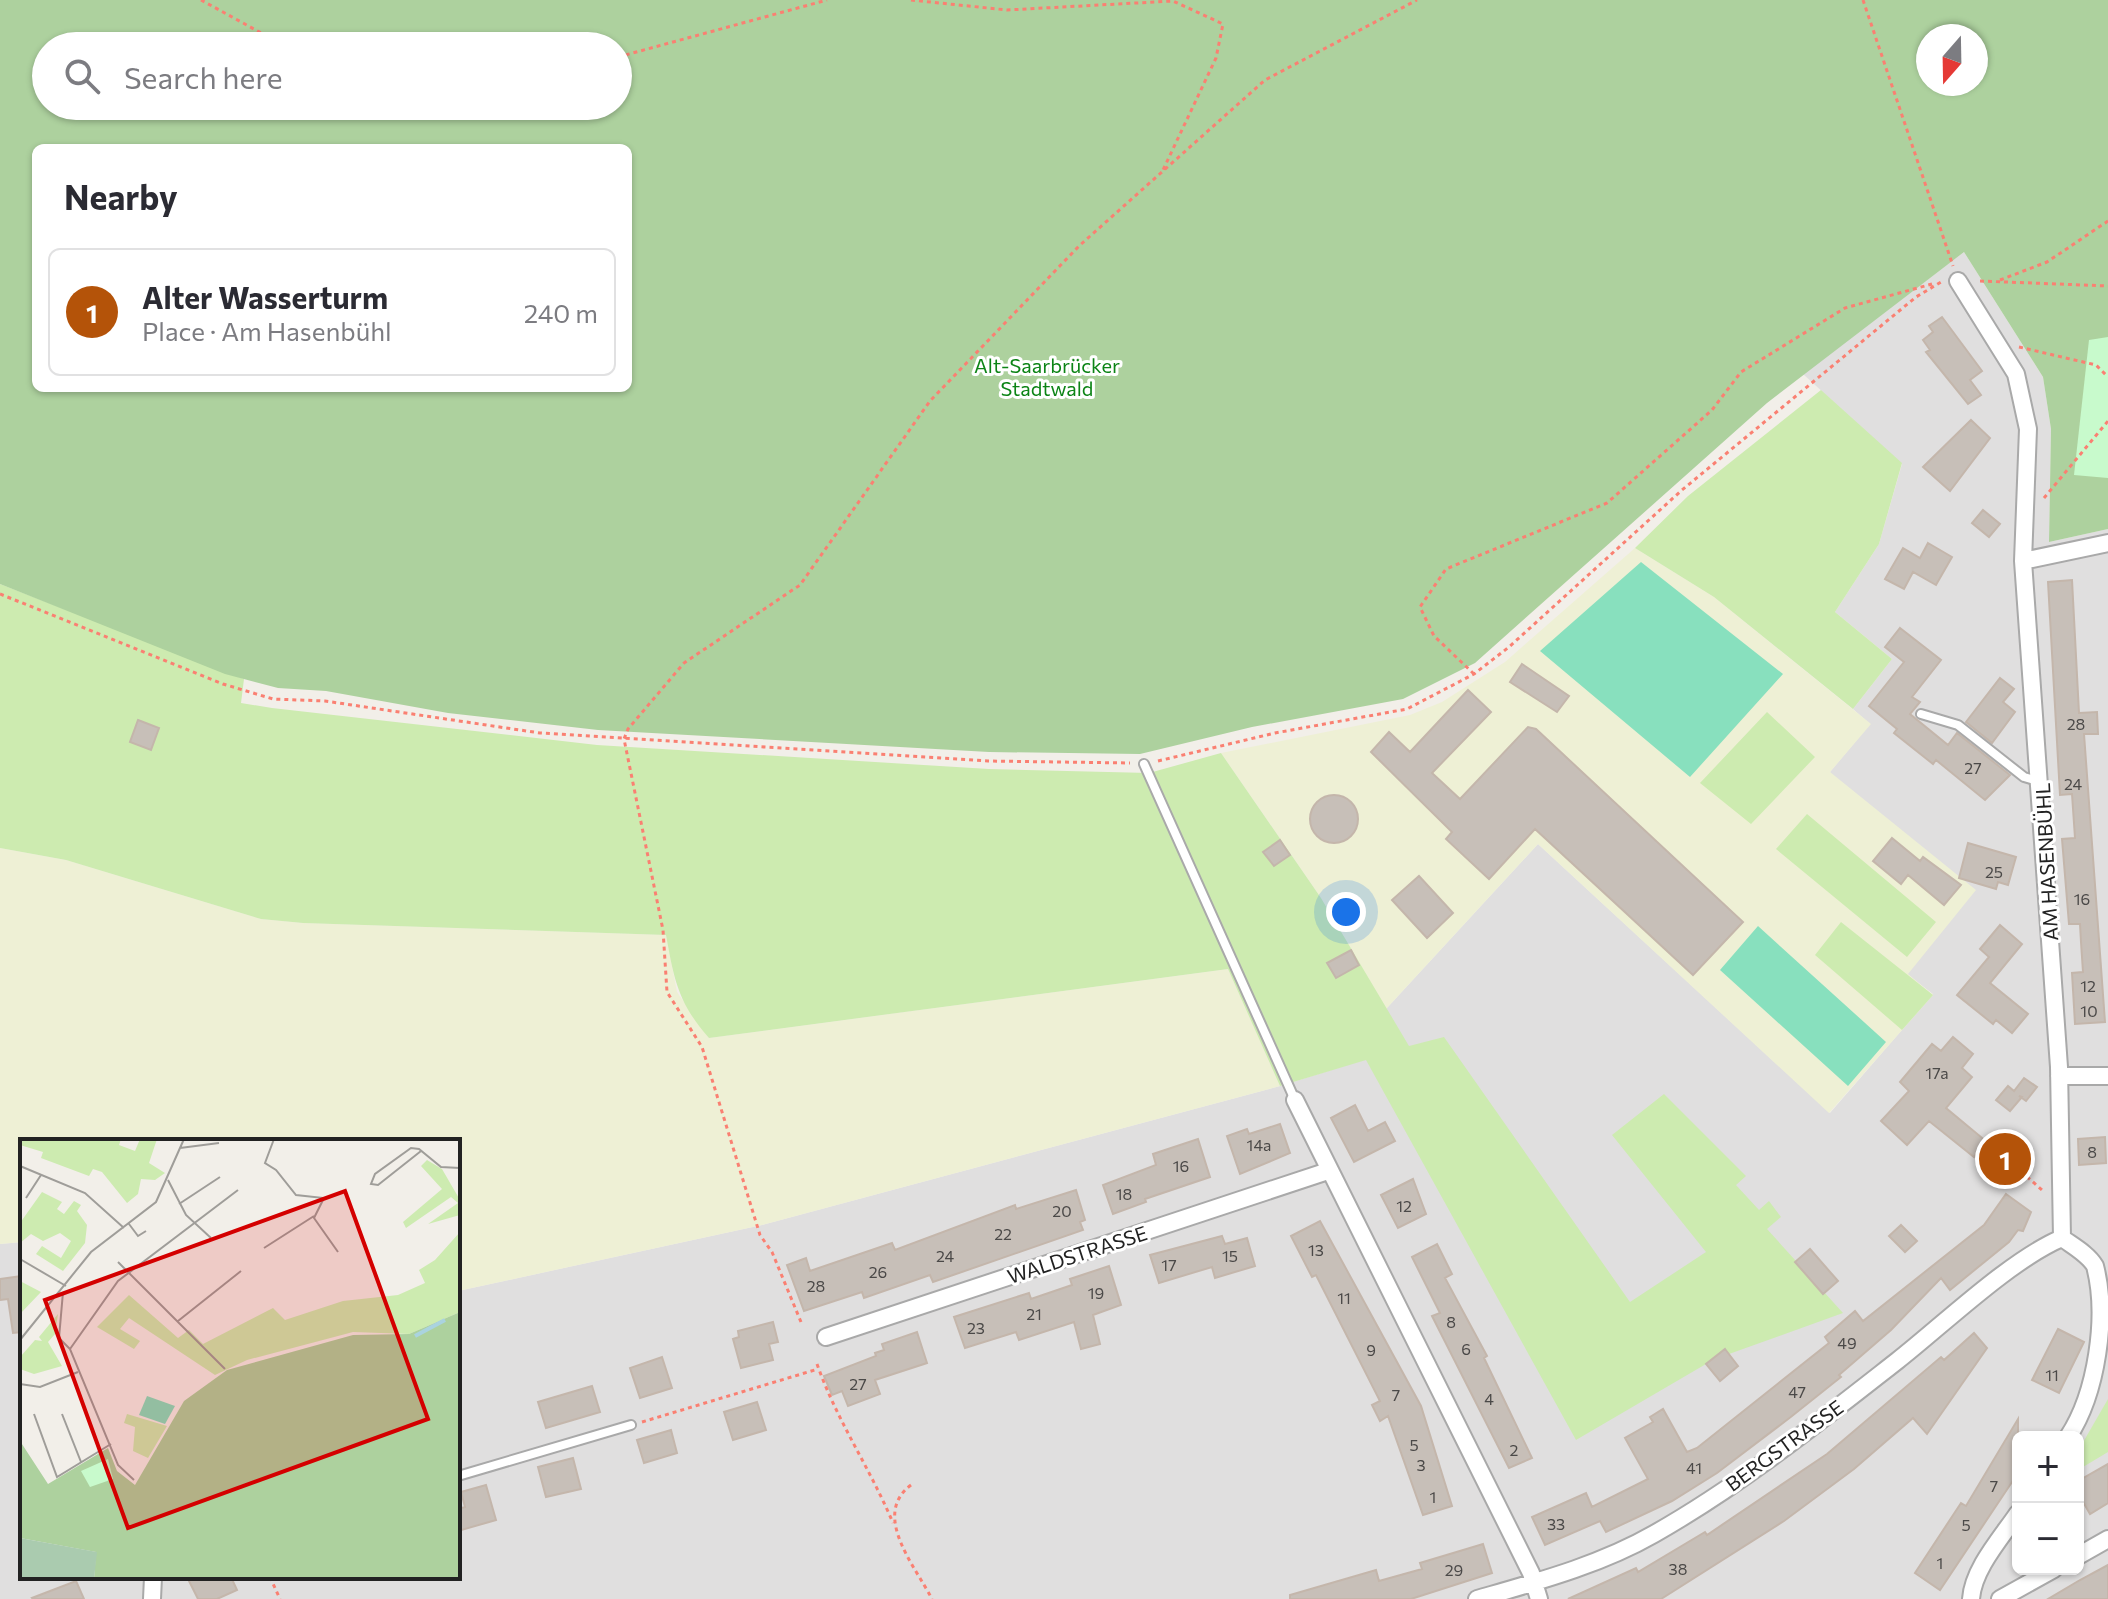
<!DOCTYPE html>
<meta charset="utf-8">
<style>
:root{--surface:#fff;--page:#f2f2f3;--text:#2b2b33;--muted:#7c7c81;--line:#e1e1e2;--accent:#b45309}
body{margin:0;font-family:Commissioner,sans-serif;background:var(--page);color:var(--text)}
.controls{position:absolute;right:24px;bottom:24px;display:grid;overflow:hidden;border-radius:12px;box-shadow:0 2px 6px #0004}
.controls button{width:72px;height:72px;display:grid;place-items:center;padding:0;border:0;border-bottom:2px solid var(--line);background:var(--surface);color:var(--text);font:40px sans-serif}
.compass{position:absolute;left:1916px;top:24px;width:72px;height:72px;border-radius:50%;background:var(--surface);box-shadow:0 2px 6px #0004;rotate:200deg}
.you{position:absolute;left:1346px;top:912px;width:28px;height:28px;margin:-20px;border:6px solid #fff;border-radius:50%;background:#1a73e8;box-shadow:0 0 0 12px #1a73e833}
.badge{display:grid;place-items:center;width:52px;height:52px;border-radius:50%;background:var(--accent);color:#fff;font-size:26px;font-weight:700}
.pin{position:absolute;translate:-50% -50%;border:4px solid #fff;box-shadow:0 2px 8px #0006}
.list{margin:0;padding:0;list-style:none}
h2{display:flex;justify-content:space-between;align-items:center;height:104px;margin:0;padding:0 32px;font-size:34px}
h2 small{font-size:26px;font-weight:400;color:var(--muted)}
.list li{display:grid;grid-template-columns:52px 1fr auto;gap:24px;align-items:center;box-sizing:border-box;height:128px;margin:0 16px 16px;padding:0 16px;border:2px solid var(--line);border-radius:12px}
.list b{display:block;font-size:30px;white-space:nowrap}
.list p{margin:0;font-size:26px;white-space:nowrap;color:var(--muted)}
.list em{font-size:26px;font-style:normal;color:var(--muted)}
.icon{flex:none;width:44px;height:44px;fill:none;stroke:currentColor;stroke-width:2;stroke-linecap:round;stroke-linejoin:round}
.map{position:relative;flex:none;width:2108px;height:1599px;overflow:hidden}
.search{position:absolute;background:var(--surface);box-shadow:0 2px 6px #0004;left:32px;top:32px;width:600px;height:88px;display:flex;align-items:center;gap:20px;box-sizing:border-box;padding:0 28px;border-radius:44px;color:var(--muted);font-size:30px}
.panel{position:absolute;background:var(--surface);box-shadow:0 2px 6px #0004;left:32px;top:144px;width:600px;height:248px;border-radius:12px}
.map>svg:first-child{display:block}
.residential{fill:#e0dfdf;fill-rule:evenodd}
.farmland{fill:#eef0d5}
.grass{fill:#cdebb0}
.forest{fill:#add19e;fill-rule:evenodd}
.park{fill:#c8facc}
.pitch{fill:#88e0be}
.building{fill:#c7bfb8;stroke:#c4b6ab;stroke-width:2}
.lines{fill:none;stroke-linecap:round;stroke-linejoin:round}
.lane-casing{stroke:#a9a9a9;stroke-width:12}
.street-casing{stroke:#a9a9a9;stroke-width:20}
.path{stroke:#fa8072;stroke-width:3;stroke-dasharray:4 4;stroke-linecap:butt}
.lane{stroke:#fff;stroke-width:8}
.street{stroke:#fff;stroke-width:16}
.labels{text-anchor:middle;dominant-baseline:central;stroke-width:6;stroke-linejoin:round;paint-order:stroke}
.number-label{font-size:16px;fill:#4b4948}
.park-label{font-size:20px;fill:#0c8416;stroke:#fff}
.street-label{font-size:20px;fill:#222;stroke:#fff}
.inset-river{fill:none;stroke:#aad3df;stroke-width:4}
.inset-road{fill:none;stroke:#9f9d99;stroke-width:2}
.view{fill:#d40000;fill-opacity:0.15;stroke:#d40000;stroke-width:4}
.inset-edge{fill:none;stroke:#222;stroke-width:4}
</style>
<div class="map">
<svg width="2108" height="1599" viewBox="0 0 2108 1599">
<rect width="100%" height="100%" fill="#f2efe9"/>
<!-- residential -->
<path class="residential" d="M1964 252 2043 377 2051 429 2049 542 2108 529V1599H0V1244L22 1242V1577H458V1291L762 1225 1280 1086 1408 1046 1386 1009 1538 844 1830 1113 1933 994 1908 975 1830 772 1870 724 1853 709 1892 659 1835 612 1879 544 1902 464 1803 374ZM2018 1437H2078V1569H2018Z"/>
<!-- farmland -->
<path class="farmland" d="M1635 548 1714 597 1871 724 1830 772 1976 890 1908 974 1933 995 1829 1113 1538 844 1386 1009 1321 898 1221 753 1410 715 1442 702 1505 662Z
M0 848 66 860 261 919 303 923 666 935 677 992 709 1038 1228 969 1280 1086 762 1225 458 1291V1141H22V1242L0 1244Z"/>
<!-- grass -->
<path class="grass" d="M1821 390 1902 463 1879 544 1835 612 1892 659 1853 709 1714 597 1635 548 1688 496Z
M0 584 244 679 241 703 272 708 597 745 989 769 1149 773 1221 753 1321 898 1409 1046 1444 1037 1630 1302 1706 1252 1612 1135 1664 1094 1746 1176 1736 1185 1759 1210 1769 1201 1781 1217 1767 1229 1843 1313 1729 1354 1724 1350 1706 1364 1576 1440 1366 1060 1280 1086 1228 969 709 1038C678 1003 674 979 666 935L303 923 261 919 66 860 0 848Z
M1767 712 1815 757 1751 824 1700 783Z
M1807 814 1936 922 1907 957 1776 849Z
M1841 922 1933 995 1902 1030 1815 955Z
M2108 1399V1452L2078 1470V1451Z"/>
<!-- forest -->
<path class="forest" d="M0 0H2108V529L2049 542 2051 429 2043 377 1964 252 1767 403 1475 663 1403 699 1252 727 1140 754 989 752 598 730 448 713 326 691 278 688 225 674 0 584ZM1928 36H1976V84H1928ZM46 46H618V106H46ZM36 148H628V388H36Z"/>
<!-- park -->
<path class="park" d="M2108 337V478L2074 475 2089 340Z"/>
<!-- pitch -->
<path class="pitch" d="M1641 562 1783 674 1690 777 1540 651Z
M1758 926 1886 1042 1848 1086 1720 970Z"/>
<!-- building -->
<path class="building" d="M1942 317 1982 371 1970 380 1981 395 1968 404 1926 352 1930 350 1923 340 1933 332 1929 326Z
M1971 420 1990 438 1950 491 1923 467Z
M1983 510 2000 524 1989 537 1972 523Z
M1928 543 1952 557 1936 585 1913 572 1904 589 1885 579 1903 548 1920 558Z
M2072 580 2079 713 2097 712 2098 734H2084L2105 1022 2075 1024 2072 973 2083 972 2081 942 2080 924H2069L2062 839 2075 838 2072 794 2060 795 2048 582Z
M1900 628 1941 660 1912 697 1920 702 1910 714 1948 745 1957 733 2010 775 1985 800 1936 760 1933 764 1894 733 1897 729 1869 706 1904 662 1885 647Z
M1522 664 1569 696 1557 712 1510 682Z
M2000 678 2014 689 2003 702 2015 712 1992 743 1966 722Z
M1468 690 1491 712 1432 773 1460 799 1528 727 1536 729 1743 922 1693 975 1535 829 1489 879 1446 839 1452 832 1371 752 1389 732 1410 752Z
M138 720 159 728 151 750 130 742Z
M1310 819a24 24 0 1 1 48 0a24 24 0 1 1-48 0Z
M1892 838 1920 861 1923 857 1961 885 1944 905 1908 875 1901 884 1873 861Z
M1280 840 1290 855 1274 866 1263 852Z
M1968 843 2016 857 2008 885 1998 882 1996 889 1959 878Z
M1419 876 1453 913 1427 938 1392 900Z
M2000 925 2022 944 1990 983 2028 1014 2012 1033 1996 1020 1993 1024 1957 995 1989 957 1980 949Z
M1351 950 1359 965 1336 978 1327 963Z
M1953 1037 1973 1054 1962 1068 1972 1077 1946 1108 1987 1142 1974 1157 1929 1121 1907 1145 1881 1121 1909 1091 1900 1082 1932 1044 1941 1051Z
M2024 1078 2037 1087 2026 1101 2019 1096 2022 1097 2010 1111 1996 1100 2008 1086 2014 1091Z
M1355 1105 1368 1131 1385 1122 1395 1141 1354 1162 1331 1118Z
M1280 1124 1290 1153 1240 1174 1227 1136 1247 1129 1249 1134Z
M2105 1137 2106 1163 2079 1165 2078 1139Z
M1198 1139 1210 1177 1145 1199 1146 1202 1113 1214 1103 1185 1156 1165 1153 1154Z
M2008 1147 2014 1151 2017 1161 2005 1172 1994 1165 1989 1151Z
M1413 1179 1426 1214 1398 1228 1381 1195Z
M1076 1190 1085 1220 1080 1222 1083 1230 933 1282 930 1275 864 1298 862 1292 804 1311 787 1265 806 1258 810 1271 892 1243 895 1250 1015 1205 1016 1209Z
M2006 1194 2031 1212 2023 1231 2018 1230 2009 1242 1950 1290 1941 1278 1891 1330 1839 1375 1841 1377 1792 1416 1717 1473 1672 1501 1606 1532 1600 1521 1545 1545 1532 1517 1586 1493 1592 1507 1648 1479 1625 1438 1653 1422 1650 1417 1663 1409 1687 1452 1697 1448 1829 1343 1825 1337 1855 1311 1863 1321 1984 1225Z
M1320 1221 1421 1406 1452 1506 1423 1515 1388 1416 1380 1421 1372 1405 1380 1401 1316 1275 1312 1277 1291 1236Z
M1901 1225 1917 1241 1905 1252 1889 1236Z
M1222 1236 1225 1244 1247 1238 1255 1266 1215 1278 1212 1267 1159 1283 1150 1255Z
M1437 1244 1452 1274 1445 1278 1487 1356 1484 1358 1532 1458 1509 1468 1432 1316 1440 1313 1412 1257Z
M1810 1249 1838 1281 1823 1294 1795 1262Z
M1109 1266 1121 1305 1093 1315 1100 1344 1081 1349 1074 1322 1019 1340 1016 1332 965 1348 954 1317 1029 1293 1031 1299 1072 1285 1070 1279Z
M22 1276V1332L13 1333 8 1299 0 1300V1279Z
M773 1322 778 1342 769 1344 773 1360 741 1368 733 1339 739 1337 738 1331Z
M2058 1329 2084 1342 2059 1393 2032 1380Z
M917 1332 927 1363 875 1380 880 1394 848 1406 842 1391 832 1395 824 1376 876 1356 875 1353 884 1350 882 1344Z
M1974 1333 1987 1348 1927 1434 1913 1418 1854 1469 1784 1521 1661 1599H1568L1636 1568 1638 1572 1705 1532 1707 1535 1827 1454 1941 1357 1944 1360Z
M1725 1349 1738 1366 1720 1381 1706 1364Z
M662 1357 672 1388 640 1398 630 1368Z
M592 1386 600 1412 546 1428 538 1402Z
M757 1402 766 1430 733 1440 724 1412Z
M2018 1419V1473L1940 1590 1915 1573 1961 1503 1966 1506Z
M671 1430 677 1453 644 1463 637 1440Z
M573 1458 581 1489 546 1497 538 1467Z
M2108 1464V1503L2090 1514 2078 1493V1481Z
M486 1485 496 1520 458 1531V1509L465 1507 461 1492Z
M1483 1544 1492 1573 1411 1599H1290V1595L1376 1570 1379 1581 1422 1569 1420 1563Z
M2108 1565V1599H2048L2080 1580Z
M187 1577H231L237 1590 217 1599H198Z
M76 1581 84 1599H33L32 1598Z"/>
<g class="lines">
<defs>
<path id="lane" d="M1921 714 1958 725 2024 777 2041 782
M1144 764 1295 1100
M458 1476 631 1425"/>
<path id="street" d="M1958 281 2016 374 2028 429 2023 561 2059 1067 2062 1238C2073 1246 2088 1254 2095 1266 2108 1316 2097 1393 2068 1437
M2023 561 2108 543
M2059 1076H2108
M1295 1100 1531 1573 1539 1599
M826 1337 1328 1171
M2078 1556 2108 1539
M152 1599 153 1577
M1477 1599C1536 1582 1600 1565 1654 1534 1739 1486 1819 1422 1897 1361 1943 1325 2010 1260 2062 1238
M1971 1599C1973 1569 2001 1538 2018 1513
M2000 1599 2054 1569"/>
</defs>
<!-- lane casing -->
<use href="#lane" class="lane-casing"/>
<!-- street casing -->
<use href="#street" class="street-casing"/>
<!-- path -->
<path class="path" d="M201 0 285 46
M911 0 1007 10 1173 1 1223 24 1216 58 1163 170
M1863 0 1953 266
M618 57 827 0
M2000 280 2047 262 2108 221
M1980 281 2108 286
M2019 347 2096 365 2108 377
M2044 498 2108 421
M0 594 223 684 273 699 325 701 540 733 988 761 1130 763
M1474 674 1434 636 1420 607 1446 569 1607 503 1712 410 1741 372 1845 308 1932 284
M1158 761 1275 733 1407 709 1474 674 1509 647 1682 490 1916 297 1941 282
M2015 1166 2042 1190
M801 1322 772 1252 760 1235 702 1047 667 992 663 930 624 739 628 729 684 663 800 585 930 401 1079 246 1265 80 1417 0
M817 1364C837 1421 870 1468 893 1523
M642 1422 818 1369
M911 1485C871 1515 915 1566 932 1599
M270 1577 280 1599"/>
<!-- lane -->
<use href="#lane" class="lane"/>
<!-- street -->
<use href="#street" class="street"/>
</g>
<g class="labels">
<!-- number labels -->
<g class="number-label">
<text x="2076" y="723">28</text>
<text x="1973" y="767">27</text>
<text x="2073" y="783">24</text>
<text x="1994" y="871">25</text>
<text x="2082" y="898">16</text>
<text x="2088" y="985">12</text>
<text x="2089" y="1010">10</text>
<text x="1937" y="1072">17a</text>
<text x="1259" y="1144">14a</text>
<text x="2092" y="1151">8</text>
<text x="1181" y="1165">16</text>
<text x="1124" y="1193">18</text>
<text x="1404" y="1205">12</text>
<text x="1062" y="1210">20</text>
<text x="1003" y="1233">22</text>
<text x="1316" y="1249">13</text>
<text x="945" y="1255">24</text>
<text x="1230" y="1255">15</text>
<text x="1169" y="1264">17</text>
<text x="878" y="1271">26</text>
<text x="816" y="1285">28</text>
<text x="1096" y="1292">19</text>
<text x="1344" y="1297">11</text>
<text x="1034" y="1313">21</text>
<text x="1451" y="1321">8</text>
<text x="976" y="1327">23</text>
<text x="1847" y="1342">49</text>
<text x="1466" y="1348">6</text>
<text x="1371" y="1349">9</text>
<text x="2052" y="1374">11</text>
<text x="858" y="1383">27</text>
<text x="1797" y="1391">47</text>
<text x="1396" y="1394">7</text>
<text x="1489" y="1398">4</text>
<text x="1414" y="1444">5</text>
<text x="1514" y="1449">2</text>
<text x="1421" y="1464">3</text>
<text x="1694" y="1467">41</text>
<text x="1994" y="1485">7</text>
<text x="1433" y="1496">1</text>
<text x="1556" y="1523">33</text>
<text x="1966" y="1524">5</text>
<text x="1940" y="1562">1</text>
<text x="1678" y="1568">38</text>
<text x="1454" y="1569">29</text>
</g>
<!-- park labels -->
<g class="park-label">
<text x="1047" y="365">Alt-Saarbrücker<tspan x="1047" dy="23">Stadtwald</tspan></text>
</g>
<!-- street labels -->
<g class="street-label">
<text transform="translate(2046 862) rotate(-93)">AM HASENBÜHL</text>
<text transform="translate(1077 1254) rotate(-18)">WALDSTRASSE</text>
<text transform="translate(1784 1445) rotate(-36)">BERGSTRASSE</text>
</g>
</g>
<!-- overview -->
<g transform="translate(20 1139)">
<rect width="440" height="440" fill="#f2efe9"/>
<path d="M0 0H101L99 6 115 12 120 0H137L129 24 145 34 135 41 121 40 118 55 107 64 82 33 73 30 69 37 21 19 23 13 0 6ZM407 21 422 30 440 61V76L408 85 438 64 431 58 386 89 383 83 422 50 401 27ZM22 53 42 63 37 70 44 75 54 62 61 66 57 72 67 86 65 104 43 132 16 115 22 107 41 119 51 102 40 94 23 102 11 95 0 104V84ZM440 93V173L389 195 333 193 227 221 195 236 109 179 100 190 120 202 114 210 77 188 109 156 158 199 169 191 183 205 253 169 265 181 323 162 378 156 405 144 399 131 415 121ZM0 142 21 153 0 175ZM38 175 35 195 28 203 42 227 14 235 0 230 1 217 15 201 22 202 19 198ZM107 275 147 287 128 319 113 312 115 288 104 284Z" fill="#cdebb0"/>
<path d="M440 173V440H74L76 413 0 399V302L28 345 88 309 97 332 115 346 164 262 207 231 333 196 389 195Z" fill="#add19e"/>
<path d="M0 399 77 413 74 440H0Z" fill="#aacbaf"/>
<path d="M88 320 93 340 70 348 61 332Z" fill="#c8facc"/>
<path d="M127 257 155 267 145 285 119 276Z" fill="#88e0be"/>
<path class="inset-river" d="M395 197 425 181"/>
<path class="inset-road" d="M254 0 245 24 256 31 276 56 304 59 294 79 318 113M160 9 199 4M401 12 358 46 351 45 355 35 391 9 399 10 421 28 440 29M0 27 65 54 104 89M148 41 166 76 191 99M6 59 21 36M159 65 200 38M109 85 118 97 126 92M244 109 294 77M0 120 46 147M98 123 205 230M43 153 39 199 50 210 98 326 114 341M158 182 221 132M0 201 71 113 136 63 164 0M50 210 98 142 218 51M0 245 20 248 58 233M14 275 37 338 91 305M42 275 61 323"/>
<path class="view" d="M325 52 408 280 108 389 25 161Z"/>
<rect width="440" height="440" class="inset-edge"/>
</g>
</svg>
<div class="controls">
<button>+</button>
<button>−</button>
</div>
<svg class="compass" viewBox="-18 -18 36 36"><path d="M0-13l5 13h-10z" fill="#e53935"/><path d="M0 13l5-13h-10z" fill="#7c7c81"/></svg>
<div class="you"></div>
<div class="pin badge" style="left:2005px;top:1159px">1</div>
<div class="search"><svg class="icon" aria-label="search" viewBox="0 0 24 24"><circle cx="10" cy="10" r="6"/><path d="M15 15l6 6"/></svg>Search here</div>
<section class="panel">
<h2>Nearby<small></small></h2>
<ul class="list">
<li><span class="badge">1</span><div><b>Alter Wasserturm</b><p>Place · Am Hasenbühl</p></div><em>240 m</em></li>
</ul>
</section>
</div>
